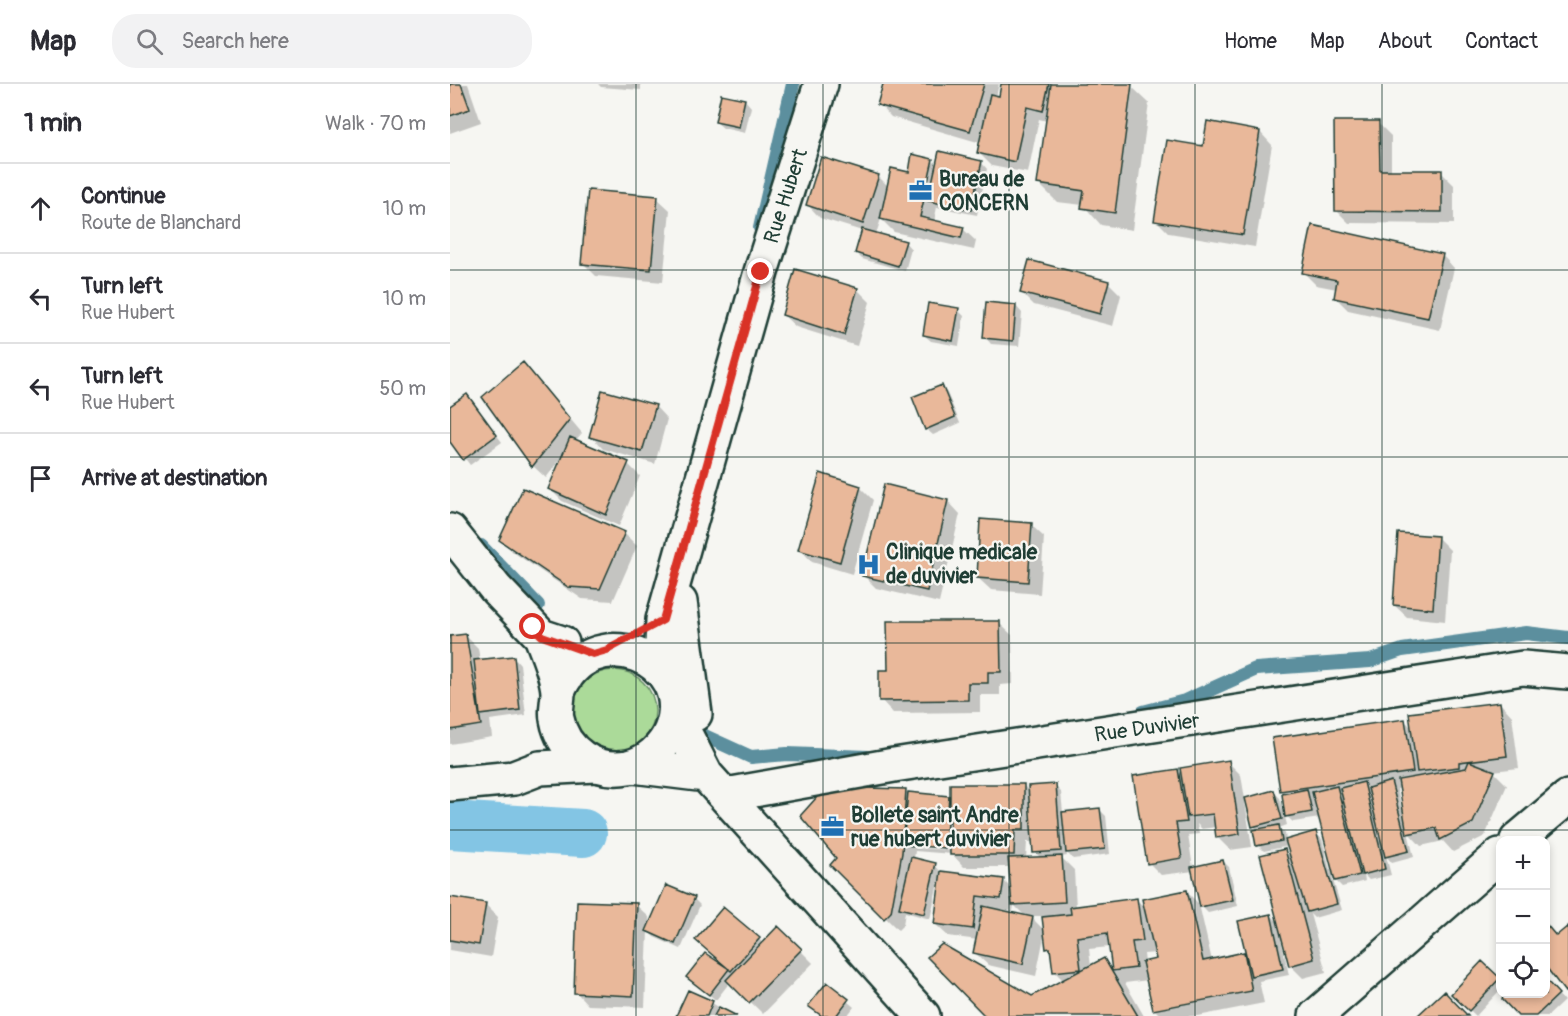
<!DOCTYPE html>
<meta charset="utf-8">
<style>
:root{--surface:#fff;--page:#f2f2f3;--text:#2b2b33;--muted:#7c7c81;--line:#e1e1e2}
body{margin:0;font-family:Pangolin,sans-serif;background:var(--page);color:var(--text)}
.controls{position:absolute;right:18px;bottom:18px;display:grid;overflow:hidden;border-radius:12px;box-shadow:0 3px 9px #0003}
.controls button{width:54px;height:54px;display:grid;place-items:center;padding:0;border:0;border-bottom:2px solid var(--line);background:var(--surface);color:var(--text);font:30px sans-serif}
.stop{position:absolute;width:18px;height:18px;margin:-14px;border:4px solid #d93025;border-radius:50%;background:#fff}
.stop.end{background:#d93025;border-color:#fff;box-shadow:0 2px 6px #0008}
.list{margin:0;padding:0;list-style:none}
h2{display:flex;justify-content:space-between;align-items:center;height:78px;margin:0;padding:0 24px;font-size:26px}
h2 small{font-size:20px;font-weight:400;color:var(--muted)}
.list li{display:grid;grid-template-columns:39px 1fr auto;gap:18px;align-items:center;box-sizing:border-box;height:90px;padding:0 24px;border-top:2px solid var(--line)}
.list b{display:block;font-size:22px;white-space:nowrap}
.list p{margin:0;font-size:20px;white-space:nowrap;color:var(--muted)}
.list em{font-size:20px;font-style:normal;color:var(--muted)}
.icon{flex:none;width:33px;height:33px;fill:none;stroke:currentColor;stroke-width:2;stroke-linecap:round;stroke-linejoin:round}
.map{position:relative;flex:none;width:1118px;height:932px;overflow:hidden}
header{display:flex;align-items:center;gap:36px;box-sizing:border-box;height:84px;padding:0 30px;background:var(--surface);border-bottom:2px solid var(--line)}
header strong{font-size:28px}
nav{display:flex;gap:33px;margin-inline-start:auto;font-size:21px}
.search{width:420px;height:54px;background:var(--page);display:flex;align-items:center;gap:15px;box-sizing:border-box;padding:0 21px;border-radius:24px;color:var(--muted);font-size:22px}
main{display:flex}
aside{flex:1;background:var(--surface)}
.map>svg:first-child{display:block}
.green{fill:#abda99;stroke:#658c66;stroke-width:1.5}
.shadow{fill:#0003;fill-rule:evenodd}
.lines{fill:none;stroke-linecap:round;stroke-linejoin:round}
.stream{stroke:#5b8f9e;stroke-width:14}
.canal{stroke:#83c5e4;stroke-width:48}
.building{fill:#e9b89a;stroke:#1f3d34;stroke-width:1.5}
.street-casing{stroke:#1f3d34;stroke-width:38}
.secondary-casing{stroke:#1f3d34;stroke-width:38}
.street{stroke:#f6f6f2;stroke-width:33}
.secondary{stroke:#f6f6f2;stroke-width:33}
.route{stroke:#d93025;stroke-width:8}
.grid{fill:none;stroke:#1f3d34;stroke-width:1.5;stroke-opacity:0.55}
.labels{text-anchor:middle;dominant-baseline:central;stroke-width:4.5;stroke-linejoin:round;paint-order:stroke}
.poi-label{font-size:21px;font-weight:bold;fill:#1f3d34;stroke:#f6f6f2;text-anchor:start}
.street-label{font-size:21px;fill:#1f3d34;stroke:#f6f6f2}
</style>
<header>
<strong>Map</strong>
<div class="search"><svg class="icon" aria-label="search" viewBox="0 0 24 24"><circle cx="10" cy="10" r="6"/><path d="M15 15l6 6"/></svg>Search here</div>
<nav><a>Home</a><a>Map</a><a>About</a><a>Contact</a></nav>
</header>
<main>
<aside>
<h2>1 min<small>Walk · 70 m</small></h2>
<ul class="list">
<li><svg class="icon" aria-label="ahead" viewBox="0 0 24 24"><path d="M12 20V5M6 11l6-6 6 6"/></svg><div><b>Continue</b><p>Route de Blanchard</p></div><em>10 m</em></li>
<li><svg class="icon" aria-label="left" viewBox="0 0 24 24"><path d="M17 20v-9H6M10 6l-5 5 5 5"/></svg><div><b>Turn left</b><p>Rue Hubert</p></div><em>10 m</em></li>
<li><svg class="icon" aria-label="left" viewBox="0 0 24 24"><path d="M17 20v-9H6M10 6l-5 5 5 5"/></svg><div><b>Turn left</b><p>Rue Hubert</p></div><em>50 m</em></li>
<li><svg class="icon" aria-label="arrive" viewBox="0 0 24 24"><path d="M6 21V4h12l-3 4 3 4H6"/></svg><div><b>Arrive at destination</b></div></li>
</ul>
</aside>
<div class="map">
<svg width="1118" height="932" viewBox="0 0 1118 932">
<rect width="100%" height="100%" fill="#f6f6f2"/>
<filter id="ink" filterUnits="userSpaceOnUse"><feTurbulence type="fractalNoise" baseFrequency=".0167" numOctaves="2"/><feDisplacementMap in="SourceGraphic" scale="12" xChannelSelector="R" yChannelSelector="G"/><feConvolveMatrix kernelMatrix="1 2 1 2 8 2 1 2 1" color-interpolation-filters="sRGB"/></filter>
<g filter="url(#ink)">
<!-- green -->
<path class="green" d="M123 627a41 41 0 1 1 82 0a41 41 0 1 1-82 0Z"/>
<!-- shadow -->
<path class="shadow" d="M0 0H18L31 38 0 49Z
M148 0H191V6L151 3Z
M435 0H549L546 13 550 14 553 0 681 2 699 19 682 146 651 141 633 121 607 118 589 100 597 37 589 35 578 89 542 82 529 69 531 59 441 33 429 20Z
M295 16 301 23 295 49 273 44 266 38Z
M928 39 941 52V88H991L1004 101V140L899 139 887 127Z
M810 48 822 61 805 163 719 149 706 136 754 64Z
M482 76 487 81 531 78 537 85 527 131 487 123 484 138 513 145 526 157 524 166 444 148 431 135 426 150 455 158 461 165 455 187 412 175 406 169 412 147 370 134 358 121 428 92 439 103Z
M207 114 220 126 213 198 146 192 133 179Z
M992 171 1004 184 990 246 898 226 885 213 887 205 866 201 853 188Z
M658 198 671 211 663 242 584 221 572 209Z
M407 205 420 218 407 262 346 243 333 231Z
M566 222 572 229 569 262 541 260 535 253Z
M508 226 514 232 509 262 481 257 474 251Z
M85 293 132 349 125 357 178 380 190 392 169 442 112 417 100 405 111 374 96 394 83 382 34 314Z
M491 302 497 309 510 339 483 351 476 345Z
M17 312 52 358 20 381 0 355V324Z
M205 322 217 335 205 380 153 365 141 352Z
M410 403 423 416 402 490 362 478 350 465Z
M498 417 510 430 489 519 426 504 413 491Z
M581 441 594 453 590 510 541 506 528 494Z
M174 449 187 462 163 517 132 515 63 468 50 455Z
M988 454 1000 466 995 537 957 533 944 521Z
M549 539 562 551 563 600 550 601V611H530V628L443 629 431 616 440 587Z
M15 551 28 564 30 577 64 573 70 580 76 631 40 636 42 653 0 660V554Z
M1050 619 1062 632 1069 684 1043 687 1057 701 1035 752 1003 768 993 757 971 762 958 748 964 773 942 779 936 772 941 791 919 796 914 791 915 797 892 803 882 793 892 826 864 834 860 830 876 888 853 894 840 881 833 855 831 856 839 891 809 897 814 919 748 932H711L705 926 698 896 675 899 694 932H539L614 897 604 887 595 848 586 892 538 881 525 869 528 856 498 852 485 840 491 799H488L480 835 455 828 453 841 448 846 382 781 455 707 458 709 498 713 501 716 573 701 580 708 605 702 611 708 613 729 650 726 656 732 660 770 623 775 616 768 617 772 611 773 624 786 626 824 687 816 696 825 737 808 752 823 744 787 711 791 699 779 728 687 733 692 778 678 791 691 795 715 823 707 830 714 837 741 829 744 835 749 836 757 865 749 872 755 880 786 883 785 870 734 843 738 834 730 835 711 831 706 955 637 963 645ZM951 704 954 722 951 723 947 705ZM797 717 804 742 808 747V761L814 767 839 762 843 775 834 767 830 840 821 831 799 876 793 870 762 877 749 820 758 829 788 822 779 783 773 777 743 784 738 751 749 750 747 740 752 745 766 743 768 754 780 766 802 763 795 718ZM577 758H584L585 768 591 774 576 775ZM465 761 503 763V766L465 764ZM465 767 502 770 514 783H560L562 805 553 796 491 788 485 781 464 776ZM564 821 576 833 553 828V826L563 827ZM580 832H593L595 847ZM660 863 663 885 654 876 641 883 639 865ZM706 869 708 876 695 879 694 870Z
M0 815 36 821 48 833 41 873 0 866Z
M244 815 250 821 231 865 204 853 198 847 195 923 138 921 126 908 186 821 199 833V845Z
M1096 841 1107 853 1118 844V908L1096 881Z
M328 844 363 879 313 930 280 898 266 916 244 899 275 885 309 855 313 860Z
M1032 879 1050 896V906L1026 932 1003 910Z
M1096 897 1114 917 1098 932H1070L1054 915 1060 910H1096Z
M377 900 404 923 397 932H372Z
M239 908 262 919 283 932H228Z"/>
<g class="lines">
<!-- stream -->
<path class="stream" d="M310 144 343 0
M31 462 88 521
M693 628 735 617 806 585 920 577 952 566 1076 549 1118 554
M242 641 246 648 301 673 337 670 418 673"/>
<!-- canal -->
<path class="canal" d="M0 741 133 749"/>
</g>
<!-- building -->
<path class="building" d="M0 0H11L20 25 0 32Z
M433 0H534L520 47 427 21Z
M551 0H599L593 27 577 23 565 78 527 69 540 10 549 12Z
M601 0H682L665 129 631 124 634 107 587 100Z
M271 10 295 15 289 43 265 38Z
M757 37 810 47 793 151 704 137 717 56 753 62Z
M884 37H929L930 86H992V128L885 127Z
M489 67 532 77 521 126 478 117Z
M462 70 483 75 470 133 514 143 511 154 430 135 441 84 459 88Z
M371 73 429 91 413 140 356 121Z
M138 106 208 112 201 186 131 180Z
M862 141 993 170 978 234 884 214 887 196 852 189Z
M412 145 456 157 448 182 405 169Z
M579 176 659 197 650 230 570 209Z
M345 185 408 204 394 251 332 231Z
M536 218 566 221 563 257 533 254Z
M478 219 509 224 503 257 473 251Z
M73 278 120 335 82 383 32 313Z
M492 301 505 333 475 346 462 313Z
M152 306 206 321 192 368 139 353Z
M17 310 47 351 13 376 0 358V322Z
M120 353 179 378 156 431 98 405Z
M370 389 411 402 390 478 348 466Z
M434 400 498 416 477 507 412 492Z
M73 404 175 448 150 505 118 503 49 456Z
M530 435 582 439 578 498 527 494Z
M948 449 988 452 983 525 943 521Z
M437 537H550L551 588H538V599H518V616L429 617V586H438Z
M16 550 31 641 0 646V552Z
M64 572 70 626 30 631 24 576Z
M1050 618 1057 672 1009 678V683L967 688 959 629Z
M955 635 963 688 830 707 822 654Z
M779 676 790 750 766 754 763 730 738 733 730 684Z
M1019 677 1045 687 1023 739 990 756 986 744 957 750 948 696 1016 684Z
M728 685 737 738 726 739 732 774 697 780 683 692Z
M941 697 959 767 935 773 918 704Z
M914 698 935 785 912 791 890 704Z
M500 700H574V746H565L564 771H500Z
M606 700 611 767 583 769 578 702Z
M887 702 910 791 885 797 862 708Z
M376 703 456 705 452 769 441 828 434 835 380 781 386 774 350 732Z
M857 705 862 728 835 733 832 710Z
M824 706 832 735 802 743 795 714Z
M458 708 499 712 495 764 453 761Z
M650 724 655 765 616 769 612 728Z
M829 741 832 757 806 762 803 746Z
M866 747 887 820 857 828 835 756Z
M835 765 864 875 839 882 810 771Z
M612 772 615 818 562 821 558 774Z
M461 773 486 779 474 830 449 824Z
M773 776 783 816 750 823 741 783Z
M491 787 554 795 551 815 527 812 523 845 484 840Z
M216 801 245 813 225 860 196 847Z
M737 806 753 877 794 868 802 907 703 926 692 878 706 875 692 815Z
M0 813 36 819 29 861 0 856Z
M687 814 693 857 682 858 686 884 662 887 657 849 627 853 631 885 603 888 600 864 596 865 592 833 621 830 620 823Z
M127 817 187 819 183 912 124 909Z
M533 822 583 833 573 880 523 869Z
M273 823 310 854 281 887 245 856Z
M821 830 833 885 801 892 788 837Z
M1096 840 1106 852 1118 842V905L1115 908 1096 883Z
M328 842 352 865 299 919 276 896Z
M492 860 582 912 654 874 688 932H535L477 873Z
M255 869 279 885 259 911 236 893Z
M1032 877 1050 894 1019 927 1001 910Z
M1096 896 1109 910 1086 932H1068L1052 915 1058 910H1096Z
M377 898 399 915 386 932H372L358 922Z
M238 906 263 917 257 932H226Z
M994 907 1018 932H967Z
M269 923 287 932H264Z"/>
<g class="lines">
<defs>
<path id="street" d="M0 700 64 694 90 684 146 681
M276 711 444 681 1073 584 1118 588"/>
<path id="secondary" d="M0 447 46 505 91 552 112 559
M230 518 245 630
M91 552C97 569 107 590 108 608 108 618 105 626 107 635 113 668 145 689 178 683 197 679 214 664 221 646 249 574 139 530 108 608
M211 586 213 536 311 188 371 0
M225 630 256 691 473 932
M183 682 256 691
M1067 756 1118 713
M866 932 1050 771"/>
</defs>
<!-- street casing -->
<use href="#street" class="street-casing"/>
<!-- secondary casing -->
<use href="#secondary" class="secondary-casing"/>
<!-- street -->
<use href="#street" class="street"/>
<!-- secondary -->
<use href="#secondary" class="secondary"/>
</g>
</g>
<g class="lines" filter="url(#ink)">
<!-- route -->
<path class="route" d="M83 543 92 552 143 570 157 566 213 536 311 188"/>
</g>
<!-- grid -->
<path class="grid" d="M186 0V932M373 0V932M559 0V932M745 0V932M932 0V932M0 186H1118M0 373H1118M0 559H1118M0 746H1118"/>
<!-- icons -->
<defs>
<symbol id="office-bare" viewBox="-9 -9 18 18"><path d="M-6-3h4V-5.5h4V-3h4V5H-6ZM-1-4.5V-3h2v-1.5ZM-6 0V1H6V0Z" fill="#1f6fb2" stroke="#f6f6f2" stroke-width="2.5" paint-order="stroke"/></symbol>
<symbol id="hospital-bare" viewBox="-9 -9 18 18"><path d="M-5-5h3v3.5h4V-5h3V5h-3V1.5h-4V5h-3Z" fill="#1f6fb2" stroke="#f6f6f2" stroke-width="2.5" paint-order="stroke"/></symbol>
</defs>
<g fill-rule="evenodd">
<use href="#office-bare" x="454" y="90" width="33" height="33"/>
<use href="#hospital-bare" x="402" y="464" width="33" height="33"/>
<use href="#office-bare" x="366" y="726" width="33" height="33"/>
</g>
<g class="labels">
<!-- poi labels -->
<g class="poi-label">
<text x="489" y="95">Bureau de<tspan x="489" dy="24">CONCERN</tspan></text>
<text x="436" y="468">Clinique medicale<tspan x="436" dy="24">de duvivier</tspan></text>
<text x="401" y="731">Bollete saint Andre<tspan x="401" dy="24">rue hubert duvivier</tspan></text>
</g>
<!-- street labels -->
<g class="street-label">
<text transform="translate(336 112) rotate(-72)">Rue Hubert</text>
<text transform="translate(697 644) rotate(-8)">Rue Duvivier</text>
</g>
</g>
</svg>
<div class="controls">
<button>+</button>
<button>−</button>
<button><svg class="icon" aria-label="locate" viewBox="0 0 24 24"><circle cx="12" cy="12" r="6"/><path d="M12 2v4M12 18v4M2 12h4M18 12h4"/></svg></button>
</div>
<div class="stop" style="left:83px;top:543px"></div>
<div class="stop end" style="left:311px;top:188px"></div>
</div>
</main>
